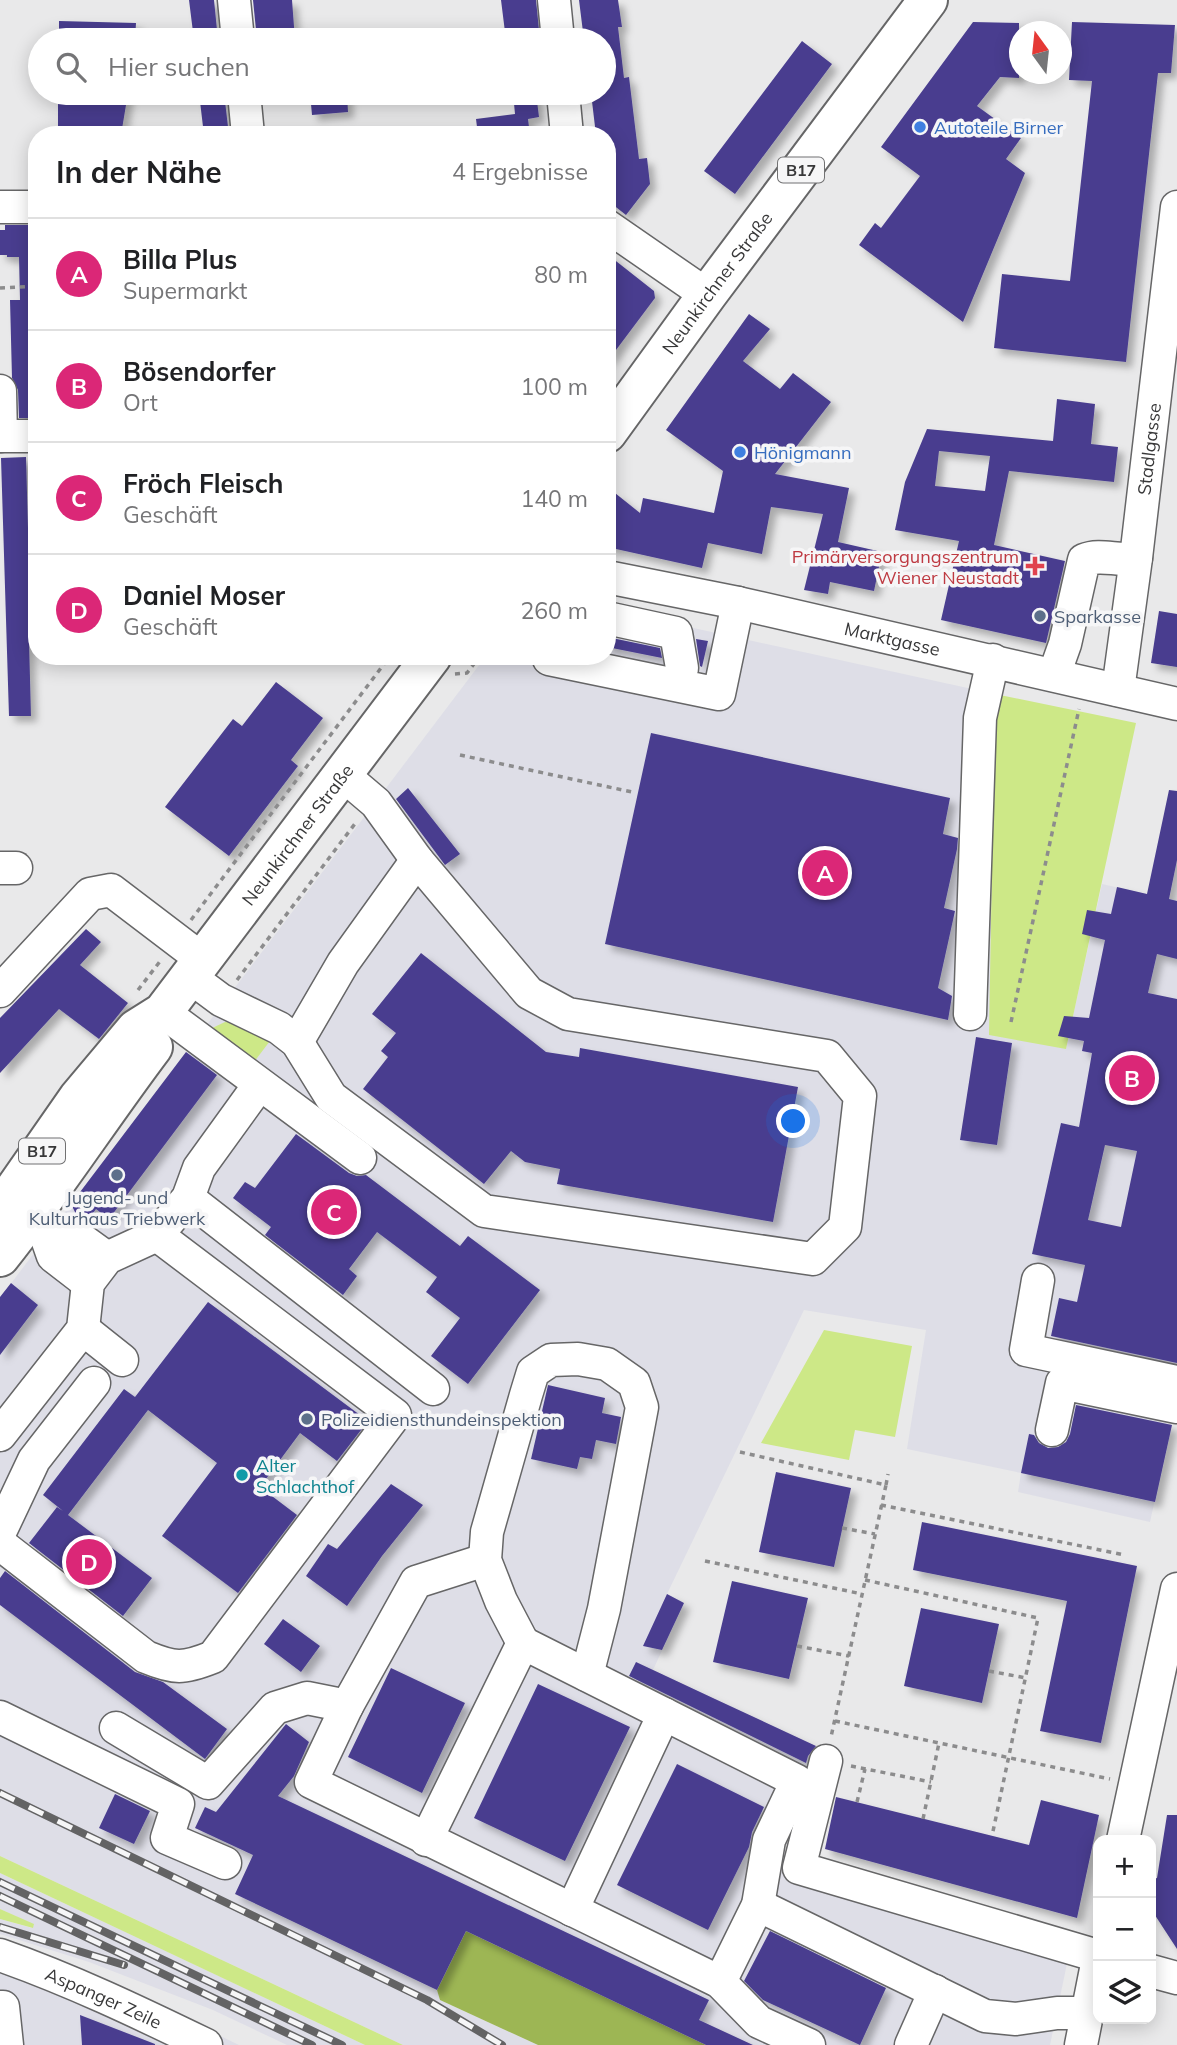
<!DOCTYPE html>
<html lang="de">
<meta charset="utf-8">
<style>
:root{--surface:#fff;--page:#f6f6f6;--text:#202124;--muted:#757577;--line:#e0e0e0;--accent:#db2777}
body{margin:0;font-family:Mulish,sans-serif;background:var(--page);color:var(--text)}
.controls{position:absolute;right:21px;bottom:21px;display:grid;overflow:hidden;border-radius:14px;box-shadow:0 4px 18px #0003}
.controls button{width:63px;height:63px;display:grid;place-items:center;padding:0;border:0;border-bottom:2px solid var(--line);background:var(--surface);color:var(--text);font:35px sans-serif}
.compass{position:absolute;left:1009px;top:21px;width:63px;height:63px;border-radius:50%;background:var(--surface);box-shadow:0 4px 18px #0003;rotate:345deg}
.you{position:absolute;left:794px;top:1122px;width:24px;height:24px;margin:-18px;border:5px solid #fff;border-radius:50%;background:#1a73e8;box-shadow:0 0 0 10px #1a73e833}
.badge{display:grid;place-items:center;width:46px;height:46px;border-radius:50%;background:var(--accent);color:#fff;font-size:23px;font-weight:700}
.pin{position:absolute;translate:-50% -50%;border:4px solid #fff;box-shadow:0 2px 7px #0006}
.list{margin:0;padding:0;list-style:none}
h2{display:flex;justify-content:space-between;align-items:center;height:91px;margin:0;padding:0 28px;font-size:30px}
h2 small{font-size:23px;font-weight:400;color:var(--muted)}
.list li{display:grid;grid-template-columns:46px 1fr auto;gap:21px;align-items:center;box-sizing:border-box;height:112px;padding:0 28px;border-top:2px solid var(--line)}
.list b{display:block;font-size:26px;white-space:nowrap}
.list p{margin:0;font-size:23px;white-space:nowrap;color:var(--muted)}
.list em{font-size:23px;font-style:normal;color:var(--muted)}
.icon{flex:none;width:38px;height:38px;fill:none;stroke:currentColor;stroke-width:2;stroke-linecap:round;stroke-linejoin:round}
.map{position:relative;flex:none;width:1177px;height:2045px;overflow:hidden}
.search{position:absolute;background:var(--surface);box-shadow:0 4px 18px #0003;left:28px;top:28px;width:588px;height:77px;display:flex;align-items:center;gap:18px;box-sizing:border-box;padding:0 24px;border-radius:38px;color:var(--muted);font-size:26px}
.panel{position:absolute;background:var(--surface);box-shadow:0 4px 18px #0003;left:28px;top:126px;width:588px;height:539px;border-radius:28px}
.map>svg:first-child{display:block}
.built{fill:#dedee7}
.green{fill:#cde887}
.forest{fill:#9db654}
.building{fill:#493e8f;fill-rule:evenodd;filter:url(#shadow)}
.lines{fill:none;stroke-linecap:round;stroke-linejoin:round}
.minor-casing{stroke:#666667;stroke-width:35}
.major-casing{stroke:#666667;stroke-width:42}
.path{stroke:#8c8c8d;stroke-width:3.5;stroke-dasharray:5 5;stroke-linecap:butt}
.minor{stroke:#fff;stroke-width:32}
.major{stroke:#fff;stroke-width:38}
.rail-casing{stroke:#636364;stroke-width:8}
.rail{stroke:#f6f6f7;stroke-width:5;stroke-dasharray:16;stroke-linecap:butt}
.shop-dot{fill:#3f7fe0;stroke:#f6f6f7;stroke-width:2.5}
.health-dot{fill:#e0444e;stroke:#f6f6f7;stroke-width:2.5}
.service-dot{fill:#5c6f8a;stroke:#f6f6f7;stroke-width:2.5}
.culture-dot{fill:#0f9aa8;stroke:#f6f6f7;stroke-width:2.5}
.labels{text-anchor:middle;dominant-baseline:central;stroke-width:7;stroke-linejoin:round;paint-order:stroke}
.shield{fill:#f6f6f7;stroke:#717172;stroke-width:2}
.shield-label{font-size:16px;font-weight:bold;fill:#383839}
.shop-label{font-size:18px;fill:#366cbe;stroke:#f6f6f7;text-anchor:start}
.street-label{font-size:18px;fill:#383839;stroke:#f6f6f7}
.health-label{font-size:18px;fill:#be3a42;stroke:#f6f6f7;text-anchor:end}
.service-label{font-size:18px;fill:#4e5e75;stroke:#f6f6f7;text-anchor:start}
.culture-label{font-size:18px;fill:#0d838f;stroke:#f6f6f7;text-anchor:start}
</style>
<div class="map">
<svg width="1177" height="2045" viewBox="0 0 1177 2045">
<defs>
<filter id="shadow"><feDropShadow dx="6" dy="6" stdDeviation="3.5" flood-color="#0004"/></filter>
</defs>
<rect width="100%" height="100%" fill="#e9e9ea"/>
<!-- built -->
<path class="built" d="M607 609 995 694 1066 1048 1102 884 1177 901V1400L1150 1522 1018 1492 1021 1473 907 1449 926 1330 804 1310 667 1594 684 1603 653 1670 826 1751 784 1843 786 1875 1069 1954 1050 2045H706L263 1835 235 1894 437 1990 440 2000 538 2045H403L0 1856V1501L6 1493 0 1489V1298L486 656H607Z
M0 1873 225 1979 365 2045H287L213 2010 89 1962 0 1934V1919L32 1928 34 1925 0 1909Z
M0 1943 206 2029 239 2045H0Z"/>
<!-- green -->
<path class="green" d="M995 694 1136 723 1066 1049 989 1035Z
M225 1022 240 1023 273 1037 251 1066 208 1030Z
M824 1330 912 1346 895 1437 855 1430 849 1460 761 1443Z
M0 1856 403 2045H365L0 1873Z
M0 1909 34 1924 33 1928 0 1919Z"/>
<!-- forest -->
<path class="forest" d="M466 1931 706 2045H538L440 2000 437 1990Z"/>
<!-- building -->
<path class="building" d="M189 0H214L218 40H194Z
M253 0H292L295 40H257Z
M501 0H536L540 40H506Z
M579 0H618L622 27H618L624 78 629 77 639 159 647 158 650 184 626 215 607 200V135H596L591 93H604V40H584Z
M59 21 136 23 135 40H59Z
M973 22 1019 23V78L1000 77 977 106 1021 138 1006 159 1025 173 963 322 859 245 875 223 881 228 920 176 881 147Z
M1072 22 1175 25 1171 73H1158L1126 362 994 348 1002 274 1070 281 1092 81 1069 80Z
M802 41 832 64 735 194 704 171Z
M58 93H128L121 135H58Z
M199 93H224L229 135H204Z
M310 93H347L348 112 312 115Z
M513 93H536L539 117 528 119 530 135H478L476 119 515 114Z
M5 225H37V418H19L18 390 12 378 10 300H20L19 257H7V255H0V230H5Z
M607 254 654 291 655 298 607 362Z
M749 314 770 329 743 361 780 389 793 373 831 402 775 474 849 488 838 542 882 552 874 591 830 582 828 594 804 590 823 514 771 507 762 554 708 543 702 568 607 547V503L615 493 640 513 643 498 714 513 723 471 666 430Z
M1057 399 1095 404 1091 444 1118 447 1114 482 1009 471 994 545 1065 561 1046 643 941 620 959 541 895 530 905 482 927 429 1053 441ZM939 451 990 456 985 491 935 486Z
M26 457 29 564 37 563V603H28L31 716H9L1 458Z
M1159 611 1177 614V667L1151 663Z
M607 637 660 648 662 658 607 647Z
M696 639 708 641 702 667 700 666Z
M276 682 323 718 291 760 298 766 229 856 165 807 233 719 242 726Z
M651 733 950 798 943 834 958 838 957 849 944 908 955 911 938 988 952 996 948 1020 605 944Z
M408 788 460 854 445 865 396 799Z
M1169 790 1177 791V860L1169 899 1177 901V959L1157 954 1148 993 1177 999V1363L1051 1336 1059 1298 1077 1302 1085 1265 1032 1254 1061 1123 1079 1127 1092 1053 1082 1051 1084 1041 1058 1036 1064 1016 1089 1018 1105 940 1082 934 1087 910 1111 914 1117 887 1147 894ZM1105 1145 1137 1151 1121 1227 1088 1220Z
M86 929 101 942 80 965 128 1003 99 1039 59 1009 0 1073V1018Z
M421 953 546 1052 579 1057 580 1048 798 1087 773 1222 557 1184 560 1169 525 1162 511 1151 484 1184 363 1089 388 1057 381 1051 396 1033 372 1014Z
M976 1037 1012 1043 997 1145 960 1140Z
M186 1052 217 1075 109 1219 96 1209 87 1221 77 1216 71 1204Z
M296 1134 349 1173 357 1176 366 1175 460 1246 468 1236 540 1290 468 1384 431 1356 460 1318 426 1292 437 1277 377 1232 349 1269 357 1276 343 1295 265 1235 271 1227 233 1198 245 1182 255 1188Z
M11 1283 38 1305 0 1355V1297Z
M208 1302 368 1421 337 1461 300 1433 260 1487 297 1515 238 1593 162 1536 217 1463 148 1410 68 1515 152 1578 123 1616 29 1543 57 1507 63 1511 43 1495 124 1389 135 1397Z
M548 1385 605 1398 602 1413 621 1417 616 1444 596 1440 592 1459 580 1457 577 1469 531 1459Z
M1076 1405 1172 1425 1155 1502 1021 1473 1029 1434 1034 1435 1039 1443 1048 1448 1058 1447 1066 1442 1070 1434Z
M776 1472 851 1488 834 1567 759 1552Z
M391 1484 423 1505 382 1556 347 1606 306 1576 328 1544 337 1549Z
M922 1522 1137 1566 1101 1743 1040 1731 1067 1601 913 1570Z
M5 1571 135 1672 163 1682 227 1729 205 1759 0 1605V1578Z
M732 1581 808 1598 789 1679 713 1662Z
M667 1594 684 1603 662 1650 643 1646Z
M921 1608 999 1624 982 1703 904 1686Z
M283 1619 320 1646 301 1672 264 1644Z
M636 1662 715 1699 816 1746 808 1756 806 1763 629 1676Z
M391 1668 465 1703 422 1793 348 1757Z
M538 1684 630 1727 565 1861 474 1818Z
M286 1724 309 1742 294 1776 278 1796 709 2000 699 2020 753 2045H706L466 1931 437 1990 235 1894 253 1855 195 1828 205 1807 216 1812Z
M677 1764 764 1807 752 1832 749 1847 708 1930 617 1885Z
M115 1794 150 1811 134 1844 99 1828Z
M836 1797 1029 1845 1041 1800 1099 1815 1077 1918 825 1849Z
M1167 1815H1177V1949L1151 1909 1153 1888 1151 1880 1157 1878Z
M770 1931 886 1988 860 2045 763 2000 744 1981Z
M80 2015 155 2044V2045H82Z"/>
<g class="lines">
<defs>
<g id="minor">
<path d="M234 0 238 40"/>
<path d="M554 0 558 40"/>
<path d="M244 93 248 135"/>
<path d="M563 93 567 135"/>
<path d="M0 207H37"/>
<path d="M607 226 707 295"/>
<path d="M0 391 1 436"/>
<path d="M0 436H37"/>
<path id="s1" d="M607 577 738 603 1177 704"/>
<path d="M607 618 676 633 682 668"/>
<path d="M551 656 549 659 719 694 738 603"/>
<path d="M1054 675 1065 644 1084 560C1101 553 1119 562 1136 558"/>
<path id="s2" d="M1118 690 1136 558 1177 207"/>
<path d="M0 868H16"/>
<path d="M190 977 221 1000 279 1028 297 1042 331 1097 484 1211 813 1259 845 1227 860 1096 827 1056 568 1014 529 993 417 860 376 803 343 775"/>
<path d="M0 991 90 894 111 890 203 960"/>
<path d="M163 1012 360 1158"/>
<path d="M970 1014 980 718 993 660"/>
<path d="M297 1042 343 963 417 860"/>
<path d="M188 1198 433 1389"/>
<path d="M11 1208 45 1233 53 1256 88 1283"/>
<path d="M45 1233 71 1232 107 1258"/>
<path d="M1038 1280 1026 1350 1177 1382"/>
<path d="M83 1329 122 1360"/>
<path d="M1052 1430 1062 1383 1177 1407"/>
<path d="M0 1435 83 1329 88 1283 107 1258 157 1235 188 1198 199 1168 259 1085"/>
<path d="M0 1532 34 1460 94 1383"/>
<path d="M0 1544 146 1657C175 1669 183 1669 213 1657L395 1415 157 1235"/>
<path d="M485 1560 416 1582 347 1706 311 1782 720 1982 759 2022 809 2045"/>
<path d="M523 1643 501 1601 485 1560 487 1532 526 1395 533 1372 551 1360 578 1359 607 1364 634 1383 642 1407 604 1609 587 1675"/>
<path d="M0 1717 178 1804 167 1838 225 1863"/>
<path d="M116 1728 208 1783 275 1708 307 1698 347 1706"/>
<path d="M826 1761 799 1868 1098 1956"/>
<path d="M426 1840 523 1643 797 1781 769 1840 758 1905 720 1982"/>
<path d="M1123 1840 1177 1589"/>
<path d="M758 1905 985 2016 1016 2019 1057 2013H1088"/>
<path d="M572 1910 664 1714"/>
<path id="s3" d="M0 1955C71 1980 138 2012 206 2045"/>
<path d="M1151 1971 1177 1978"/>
<path d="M0 2007H3L7 2045"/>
<path d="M911 2045 935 1991"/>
<path d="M1081 2045 1098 1959"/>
</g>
<g id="major">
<path id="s4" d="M607 433 707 295 928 0"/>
<path id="s5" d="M0 1210 78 1098 136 1029 163 1012 432 656"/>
<path d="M0 1257C54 1189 101 1116 153 1047"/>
</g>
</defs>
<!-- minor casing -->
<use href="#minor" class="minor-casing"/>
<!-- major casing -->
<use href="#major" class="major-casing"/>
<!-- path -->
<path class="path" d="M0 288 37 286
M455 674 467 673 480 656
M460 755 632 792
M191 920 390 656
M237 980 357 821
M138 990 161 960
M1011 1022 1079 709
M740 1452 886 1485 831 1737
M886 1485 888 1474
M881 1505 1125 1555
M842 1528 875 1534
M705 1561 862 1594
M865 1580 1038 1618 992 1836
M797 1646 849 1656
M989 1671 1026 1678
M835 1721 1110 1779
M851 1766 931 1782
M857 1802 865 1769
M923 1819 939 1743"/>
<!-- minor -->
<use href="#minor" class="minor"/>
<!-- major -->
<use href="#major" class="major"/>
<defs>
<path id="rail" d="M0 1793 427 2000 502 2045
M0 1882 342 2045
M0 1896 312 2045
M0 1927 124 1965"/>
</defs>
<!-- rail casing -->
<use href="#rail" class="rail-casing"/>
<!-- rail -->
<use href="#rail" class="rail"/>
</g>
<!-- markers -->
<g class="shop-dot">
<circle cx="920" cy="127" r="7"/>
<circle cx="740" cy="452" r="7"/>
</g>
<path class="health-dot" d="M1031.5 555.5h7v7h7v7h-7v7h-7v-7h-7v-7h7z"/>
<g class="service-dot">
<circle cx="1040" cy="616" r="7"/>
<circle cx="117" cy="1175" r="7"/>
<circle cx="307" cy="1419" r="7"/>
</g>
<circle class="culture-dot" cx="242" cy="1475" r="7"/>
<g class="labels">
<!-- shield labels -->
<g class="shield">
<rect x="778" y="157.5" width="46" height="25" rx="5"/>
<rect x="19" y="1138.5" width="46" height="25" rx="5"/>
</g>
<g class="shield-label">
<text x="801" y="170">B17</text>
<text x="42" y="1151">B17</text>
</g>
<!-- shop labels -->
<g class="shop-label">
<text x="934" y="127">Autoteile Birner</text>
<text x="754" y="452">Hönigmann</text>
</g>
<!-- street labels -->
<g class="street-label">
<text stroke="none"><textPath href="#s4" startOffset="186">Neunkirchner Straße</textPath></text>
<text stroke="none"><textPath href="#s2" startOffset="243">Stadlgasse</textPath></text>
<text stroke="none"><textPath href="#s1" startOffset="292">Marktgasse</textPath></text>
<text stroke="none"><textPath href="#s5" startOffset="481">Neunkirchner Straße</textPath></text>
<text stroke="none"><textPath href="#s3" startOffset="112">Aspanger Zeile</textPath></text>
</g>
<!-- health labels -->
<g class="health-label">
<text x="1019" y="556">Primärversorgungszentrum<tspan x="1019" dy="21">Wiener Neustadt</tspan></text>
</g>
<!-- service labels -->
<g class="service-label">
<text x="1054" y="616">Sparkasse</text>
<text x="117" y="1197" text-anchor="middle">Jugend- und<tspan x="117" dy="21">Kulturhaus Triebwerk</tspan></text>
<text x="321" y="1419">Polizeidiensthundeinspektion</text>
</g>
<!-- culture labels -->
<g class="culture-label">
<text x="256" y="1465">Alter<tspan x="256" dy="21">Schlachthof</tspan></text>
</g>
</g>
</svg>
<div class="controls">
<button>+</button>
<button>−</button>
<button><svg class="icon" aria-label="layers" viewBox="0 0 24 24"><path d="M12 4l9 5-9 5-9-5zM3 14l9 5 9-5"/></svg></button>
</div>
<svg class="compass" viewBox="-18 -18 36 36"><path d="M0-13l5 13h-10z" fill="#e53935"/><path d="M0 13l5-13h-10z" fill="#757577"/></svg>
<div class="you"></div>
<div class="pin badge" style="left:825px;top:873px">A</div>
<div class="pin badge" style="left:1132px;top:1078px">B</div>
<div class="pin badge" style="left:334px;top:1212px">C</div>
<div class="pin badge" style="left:89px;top:1562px">D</div>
<div class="search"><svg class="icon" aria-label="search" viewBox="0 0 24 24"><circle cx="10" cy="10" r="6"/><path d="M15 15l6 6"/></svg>Hier suchen</div>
<section class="panel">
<h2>In der Nähe<small>4 Ergebnisse</small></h2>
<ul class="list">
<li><span class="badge">A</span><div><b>Billa Plus</b><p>Supermarkt</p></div><em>80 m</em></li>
<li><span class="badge">B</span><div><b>Bösendorfer</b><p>Ort</p></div><em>100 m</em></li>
<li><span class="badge">C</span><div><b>Fröch Fleisch</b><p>Geschäft</p></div><em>140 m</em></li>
<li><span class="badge">D</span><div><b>Daniel Moser</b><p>Geschäft</p></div><em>260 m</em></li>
</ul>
</section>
</div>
